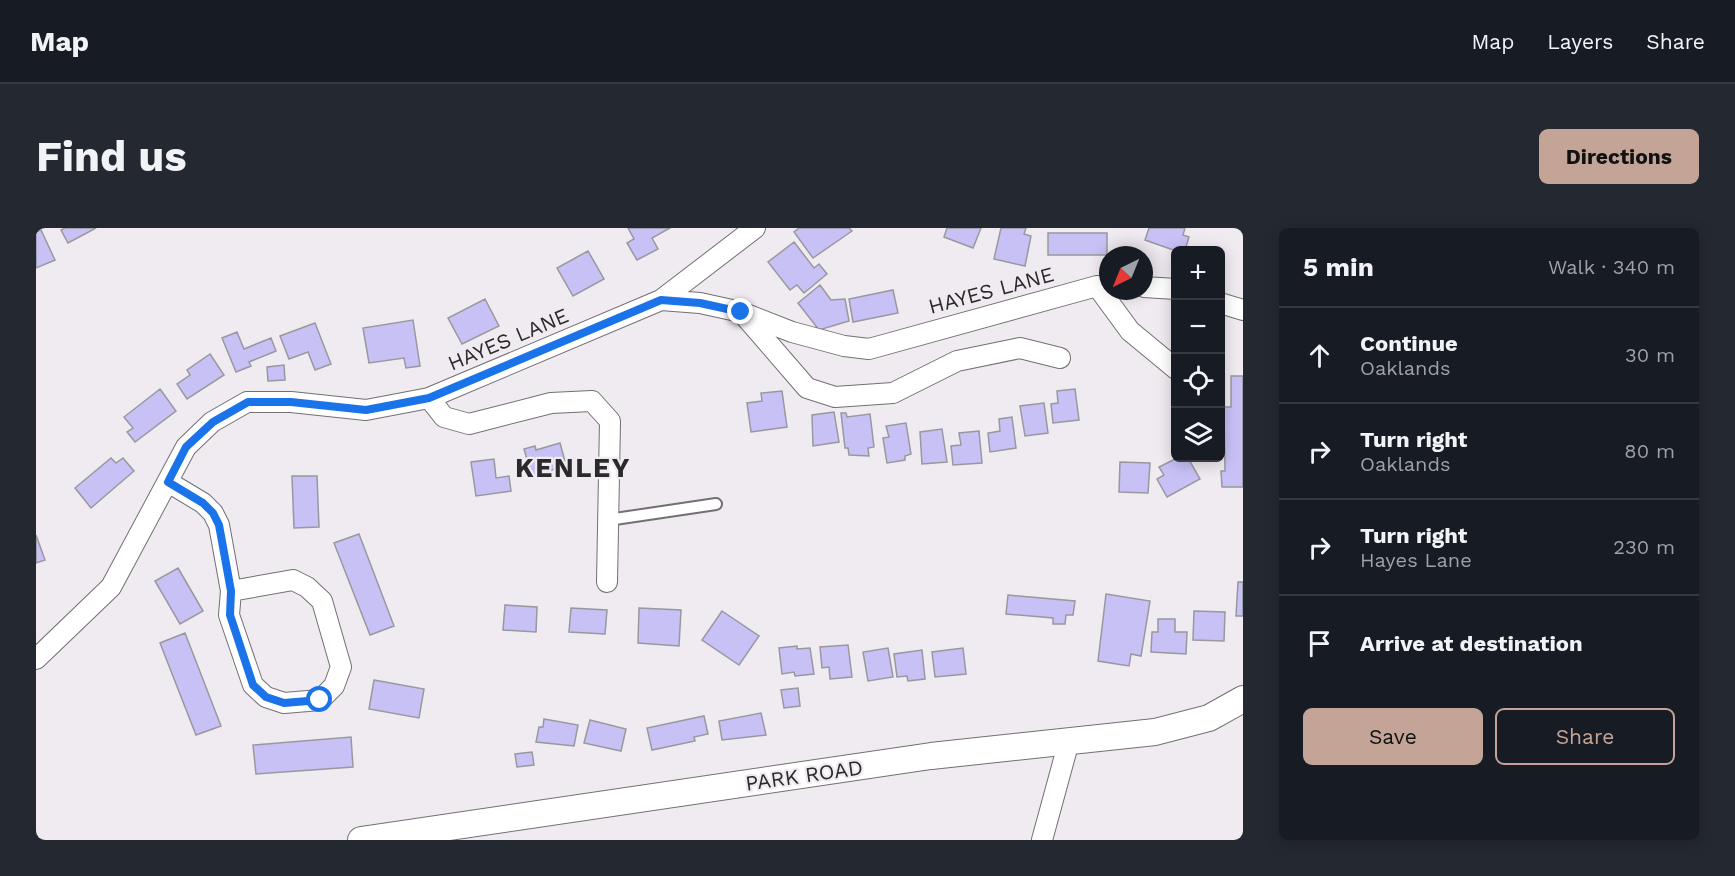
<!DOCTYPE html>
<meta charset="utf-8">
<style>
:root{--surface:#171b24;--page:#242831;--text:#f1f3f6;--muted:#9ea1a6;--line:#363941;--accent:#c4a496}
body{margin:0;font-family:"Work Sans",sans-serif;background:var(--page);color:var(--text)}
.controls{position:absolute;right:18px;top:18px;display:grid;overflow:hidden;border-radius:9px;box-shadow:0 3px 15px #0003}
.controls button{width:54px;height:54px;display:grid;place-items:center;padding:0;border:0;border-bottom:2px solid var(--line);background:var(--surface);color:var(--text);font:30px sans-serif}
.compass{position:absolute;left:1063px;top:18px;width:54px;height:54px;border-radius:50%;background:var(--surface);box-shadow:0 3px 15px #0003;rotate:223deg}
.stop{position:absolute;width:18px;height:18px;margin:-14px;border:4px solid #1a73e8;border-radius:50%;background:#fff}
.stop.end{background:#1a73e8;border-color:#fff;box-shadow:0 2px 6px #0008}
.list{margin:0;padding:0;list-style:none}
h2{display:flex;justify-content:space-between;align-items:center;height:78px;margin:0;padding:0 24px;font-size:26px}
h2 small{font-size:20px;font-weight:400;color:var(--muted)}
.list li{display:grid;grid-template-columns:39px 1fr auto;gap:18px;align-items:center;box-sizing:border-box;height:96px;padding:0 24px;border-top:2px solid var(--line)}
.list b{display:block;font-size:22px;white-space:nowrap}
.list p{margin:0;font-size:20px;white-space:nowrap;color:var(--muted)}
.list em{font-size:20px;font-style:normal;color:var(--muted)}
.actions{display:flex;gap:12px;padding:18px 24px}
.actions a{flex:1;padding:14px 0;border:2px solid var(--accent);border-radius:9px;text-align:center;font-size:21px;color:var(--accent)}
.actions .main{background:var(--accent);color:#111}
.icon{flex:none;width:33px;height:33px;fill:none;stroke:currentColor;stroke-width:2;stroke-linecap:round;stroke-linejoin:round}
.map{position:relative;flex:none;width:1207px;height:612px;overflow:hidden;border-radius:9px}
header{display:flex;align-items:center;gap:36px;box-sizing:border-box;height:84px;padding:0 30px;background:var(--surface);border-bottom:2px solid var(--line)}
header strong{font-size:28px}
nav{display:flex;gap:33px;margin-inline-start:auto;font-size:21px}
.intro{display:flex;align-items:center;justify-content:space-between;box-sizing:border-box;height:144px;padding:0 36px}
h1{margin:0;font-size:42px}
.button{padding:15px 27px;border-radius:9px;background:var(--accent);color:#111;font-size:21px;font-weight:700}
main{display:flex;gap:36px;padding:0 36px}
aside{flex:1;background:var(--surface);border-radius:9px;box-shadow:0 3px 15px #0003}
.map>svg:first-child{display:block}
.building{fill:#c7c1f6;stroke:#98989e;stroke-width:1.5}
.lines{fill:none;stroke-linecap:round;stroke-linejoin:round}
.service-casing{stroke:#746f74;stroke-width:14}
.minor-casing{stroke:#746f74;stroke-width:22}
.tertiary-casing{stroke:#746f74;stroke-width:28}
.service{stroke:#fff;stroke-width:10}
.minor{stroke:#fff;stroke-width:20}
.tertiary{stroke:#fff;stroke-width:26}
.route{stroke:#1a73e8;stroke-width:8}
.labels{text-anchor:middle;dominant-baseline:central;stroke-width:4.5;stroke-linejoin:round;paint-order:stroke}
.street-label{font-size:21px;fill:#2b292b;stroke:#f0ebf0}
.district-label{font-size:27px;font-weight:bold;letter-spacing:1.5px;fill:#2b292b;stroke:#f0ebf0}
</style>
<header>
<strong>Map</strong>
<nav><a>Map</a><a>Layers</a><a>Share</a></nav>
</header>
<div class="intro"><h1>Find us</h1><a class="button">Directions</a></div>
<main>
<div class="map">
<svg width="1207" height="612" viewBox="0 0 1207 612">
<rect width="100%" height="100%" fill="#f0ebf0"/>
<!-- building -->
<path class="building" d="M29 0H60L32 15 25 2Z
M592 0H634L616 10 622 21 601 32 591 15 598 11Z
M763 0H813L816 3 777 30 758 4Z
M911 0H945L937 20 908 9Z
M965 0H990L988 6 995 8 989 38 958 31Z
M1113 0H1149L1147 7 1153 9 1149 22 1140 23 1109 12Z
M5 2 19 32 0 40V4Z
M1012 5H1071V27H1012Z
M758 14 778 40 783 36 791 46 768 65 761 57 754 62 732 34Z
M552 23 568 51 537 68 521 40Z
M784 57 795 72 809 71 813 93 783 102 762 75Z
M857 62 862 85 817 94 813 71Z
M449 71 463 98 426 116 412 90Z
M377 92 384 138 370 140 368 130 333 135 327 100Z
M279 95 295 136 279 142 272 124 253 131 244 108Z
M201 104 208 121 235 110 240 123 213 134 215 138 200 144 186 110Z
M174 126 188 147 151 171 141 156 154 147 151 142Z
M248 137 249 152 232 153 231 139Z
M1195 148H1207V259H1186L1185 243H1189L1188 179H1195Z
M124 161 140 183 99 214 91 204 97 200 88 189Z
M1039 161 1043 192 1017 195 1015 176 1022 175 1021 163Z
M746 163 751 199 715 204 711 175 726 173 725 165Z
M1008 175 1012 205 989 208 984 178Z
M798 184 803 214 777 218 776 187Z
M805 185H810L811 189 834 186 838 219 832 220 833 228 813 227 812 220H809Z
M976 189 980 220 954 224 952 205 964 203 963 191Z
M870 195 875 226 869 228V232L851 235 847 210 853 209 850 198Z
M906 201 911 234 886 236 884 204Z
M943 203 946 235 917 237 915 218 925 217 923 205Z
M524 215 530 237 496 249 488 221 499 218 500 222Z
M75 230 80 235 87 230 98 243 55 280 39 260Z
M1141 230H1152L1164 251 1131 269 1121 251 1128 247 1123 239Z
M458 231 460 250 473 248 475 263 440 268 435 234Z
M1084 234 1114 235 1112 265 1083 264Z
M256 248H281L283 299 258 300Z
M323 306 358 398 334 407 298 315Z
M0 307 9 332 0 335Z
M142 340 167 383 144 396 119 353Z
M1202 354H1207V388H1200Z
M1070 366 1114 373 1105 428 1095 426 1093 438 1062 433Z
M972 367 1039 373 1037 387H1030L1029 396H1017V390L970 386Z
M469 377 501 379 500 404 467 402Z
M535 380 571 382 569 406 533 404Z
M603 380 645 382 643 418 602 415Z
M686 383 723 408 703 437 666 412Z
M1158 383 1189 384 1188 413 1157 412Z
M1122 391H1139V404H1151L1150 426 1115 424 1116 404H1122Z
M149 405 185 498 160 507 124 415Z
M812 417 816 449 794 451 793 439 786 440 784 419Z
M761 418V421L774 420 778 446 759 448 758 444 746 446 743 420Z
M852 420 857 449 832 453 827 424Z
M927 420 930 446 899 449 896 424Z
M886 422 889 451 872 453 871 448 861 449 858 426Z
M338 452 388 461 383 490 333 481Z
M762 460 764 478 748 480 745 462Z
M725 485 730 507 686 512 683 493Z
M668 488 672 506 658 509 659 513 616 522 611 500Z
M508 491 542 497 538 518 500 514 503 499H507Z
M554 492 590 501 585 523 548 515Z
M315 509 317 539 220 546 217 517Z
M496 524 498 537 481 539 479 526Z"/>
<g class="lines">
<defs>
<path id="service" d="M572 292 680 276"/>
<path id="minor" d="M1061 58 1094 103 1140 141
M1108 59 1140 61
M625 72 719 0
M1184 75 1207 82
M707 86 771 160 799 169 857 165 921 133 984 120 1024 130
M393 170 408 189 433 196 515 175 556 173 574 193 571 354
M132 254 167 275 177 285 183 297 195 363 193 387 217 457 230 469 248 475 284 472 298 458 305 439 286 373 271 359 257 352 195 363
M0 431 75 359 150 219 176 194 211 174H255L330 182 393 170 625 72 664 75 705 84 756 104 808 118 833 121 1061 58H1072
M1006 612 1033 513"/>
<path id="tertiary" d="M325 612 895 528 1119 504 1173 490 1207 471"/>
</defs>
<!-- service casing -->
<use href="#service" class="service-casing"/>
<!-- minor casing -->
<use href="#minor" class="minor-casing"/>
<!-- tertiary casing -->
<use href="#tertiary" class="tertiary-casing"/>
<!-- service -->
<use href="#service" class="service"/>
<!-- minor -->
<use href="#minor" class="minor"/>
<!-- tertiary -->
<use href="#tertiary" class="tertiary"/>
</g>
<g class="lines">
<!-- route -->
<path class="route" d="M284 472 248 475 230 469 217 457 194 387 195 363 183 297 177 285 167 275 132 254 150 219 177 194 212 174H255L330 182 393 170 625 72 664 75 705 84"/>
</g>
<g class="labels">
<!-- street labels -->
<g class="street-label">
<text transform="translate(955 62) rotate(-15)">HAYES LANE</text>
<text transform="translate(472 111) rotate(-23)">HAYES LANE</text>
<text transform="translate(768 547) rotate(-8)">PARK ROAD</text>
</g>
<!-- district labels -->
<g class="district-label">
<text x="537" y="240">KENLEY</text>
</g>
</g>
</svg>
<div class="controls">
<button>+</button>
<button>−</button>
<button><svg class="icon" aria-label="locate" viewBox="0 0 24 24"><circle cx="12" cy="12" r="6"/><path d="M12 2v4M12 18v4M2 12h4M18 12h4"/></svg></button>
<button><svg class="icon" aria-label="layers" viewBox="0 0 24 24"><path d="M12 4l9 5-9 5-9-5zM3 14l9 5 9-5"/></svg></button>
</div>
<svg class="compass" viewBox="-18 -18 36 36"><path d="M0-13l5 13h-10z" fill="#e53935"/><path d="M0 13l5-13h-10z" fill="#9ea1a6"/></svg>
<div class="stop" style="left:284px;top:472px"></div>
<div class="stop end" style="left:705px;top:84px"></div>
</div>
<aside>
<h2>5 min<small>Walk · 340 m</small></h2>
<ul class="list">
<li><svg class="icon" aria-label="ahead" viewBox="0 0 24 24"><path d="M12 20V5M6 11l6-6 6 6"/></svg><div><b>Continue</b><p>Oaklands</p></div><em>30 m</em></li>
<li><svg class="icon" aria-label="right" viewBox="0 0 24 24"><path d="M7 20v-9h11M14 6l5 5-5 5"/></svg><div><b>Turn right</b><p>Oaklands</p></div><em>80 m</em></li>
<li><svg class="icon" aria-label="right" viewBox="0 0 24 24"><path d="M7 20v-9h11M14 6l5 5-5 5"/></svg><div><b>Turn right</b><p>Hayes Lane</p></div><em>230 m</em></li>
<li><svg class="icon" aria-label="arrive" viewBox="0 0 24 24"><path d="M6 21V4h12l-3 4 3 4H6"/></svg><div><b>Arrive at destination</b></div></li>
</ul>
<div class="actions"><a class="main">Save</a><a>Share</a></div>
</aside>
</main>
